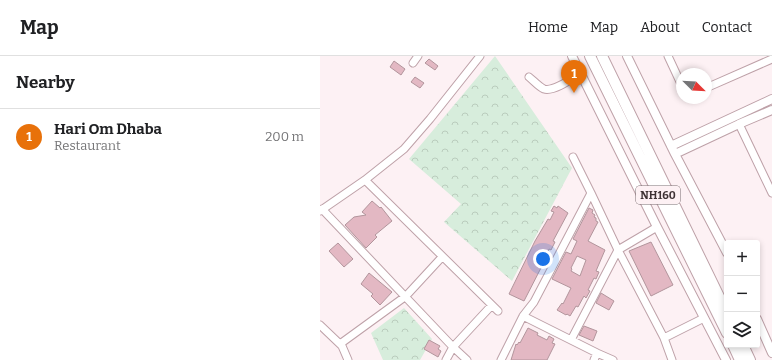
<!DOCTYPE html>
<meta charset="utf-8">
<style>
:root{--surface:#fff;--page:#f6f6f6;--text:#202124;--muted:#757577;--line:#e0e0e0;--accent:#0f766e}
body{margin:0;font-family:Bitter,serif;background:var(--page);color:var(--text)}
.controls{position:absolute;right:12px;bottom:12px;display:grid;overflow:hidden;border-radius:4px;box-shadow:0 2px 6px #0003}
.controls button{width:36px;height:36px;display:grid;place-items:center;padding:0;border:0;border-bottom:1px solid var(--line);background:var(--surface);color:var(--text);font:20px sans-serif}
.compass{position:absolute;left:356px;top:12px;width:36px;height:36px;border-radius:50%;background:var(--surface);box-shadow:0 2px 6px #0003;rotate:114deg}
.you{position:absolute;left:223px;top:203px;width:14px;height:14px;margin:-10px;border:3px solid #fff;border-radius:50%;background:#1a73e8;box-shadow:0 0 0 6px #1a73e833}
.badge{display:grid;place-items:center;width:26px;height:26px;border-radius:50%;background:var(--accent);color:#fff;font-size:13px;font-weight:700}
.pin{position:absolute;translate:-50% -33px;filter:drop-shadow(0 1px 2px #0008)}
.pin::after{content:'';position:absolute;top:21px;width:14px;height:12px;background:inherit;clip-path:polygon(0 0,100% 0,50% 100%)}
.list{margin:0;padding:0;list-style:none}
h2{display:flex;justify-content:space-between;align-items:center;height:52px;margin:0;padding:0 16px;font-size:17px}
h2 small{font-size:13px;font-weight:400;color:var(--muted)}
.list li{display:grid;grid-template-columns:26px 1fr auto;gap:12px;align-items:center;box-sizing:border-box;height:56px;padding:0 16px;border-top:1px solid var(--line)}
.list b{display:block;font-size:15px;white-space:nowrap}
.list p{margin:0;font-size:13px;white-space:nowrap;color:var(--muted)}
.list em{font-size:13px;font-style:normal;color:var(--muted)}
.icon{flex:none;width:22px;height:22px;fill:none;stroke:currentColor;stroke-width:2;stroke-linecap:round;stroke-linejoin:round}
.map{position:relative;flex:none;width:452px;height:304px;overflow:hidden}
header{display:flex;align-items:center;gap:24px;box-sizing:border-box;height:56px;padding:0 20px;background:var(--surface);border-bottom:1px solid var(--line)}
header strong{font-size:19px}
nav{display:flex;gap:22px;margin-inline-start:auto;font-size:14px}
main{display:flex}
aside{flex:1;background:var(--surface)}
.map>svg:first-child{display:block}
.forest{fill:url(#forest-crowns)}
.building{fill:#e3b8c3;stroke:#b2959c;fill-rule:evenodd}
.lines{fill:none;stroke-linecap:round;stroke-linejoin:round}
.minor-casing{stroke:#bea1a8;stroke-width:9}
.major-casing{stroke:#bea1a8;stroke-width:10}
.highway-casing{stroke:#bea1a8;stroke-width:12}
.minor{stroke:#fff;stroke-width:7}
.major{stroke:#fff;stroke-width:8}
.highway{stroke:#fff;stroke-width:10}
.labels{text-anchor:middle;dominant-baseline:central;stroke-width:3.5;stroke-linejoin:round;paint-order:stroke}
.shield{fill:#fdf1f4;stroke:#776b6e;stroke-width:1}
.shield-label{font-size:11px;font-weight:bold;fill:#3e3234}
</style>
<header>
<strong>Map</strong>
<nav><a>Home</a><a>Map</a><a>About</a><a>Contact</a></nav>
</header>
<main>
<aside>
<h2>Nearby<small></small></h2>
<ul class="list">
<li><span class="badge" style="background:#e8710a">1</span><div><b>Hari Om Dhaba</b><p>Restaurant</p></div><em>200 m</em></li>
</ul>
</aside>
<div class="map">
<svg width="452" height="304" viewBox="0 0 452 304">
<defs>
<pattern id="forest-crowns" width="20" height="18" patternUnits="userSpaceOnUse"><rect width="20" height="18" fill="#d7eddc"/><path d="M2 6a3 3 0 1 1 6 0M12 15a3 3 0 1 1 6 0" fill="none" stroke="#baccbd"/></pattern>
</defs>
<rect width="100%" height="100%" fill="#fdf1f4"/>
<!-- forest -->
<path class="forest" d="M175 0 252 112 192 225 124 166 141 148 89 103Z
M84 252 112 283 100 304H63L51 277Z"/>
<!-- building -->
<path class="building" d="M109 3 118 10 115 14 105 7Z
M74 5 85 13 81 19 70 11Z
M95 21 104 27 100 32 91 26Z
M52 145 60 152 61 151 72 165 55 179 57 181 46 192 25 169 34 161 46 159 42 156Z
M234 150 237 152 238 150 248 157 233 185 235 186 231 194 229 193 222 208H223L204 245 189 238 215 185 228 163 230 164 234 156 231 155Z
M269 152 273 154 272 157 275 159 274 161 276 162V165L278 166 268 185 285 194 276 215 279 216 276 223 274 222 268 234 270 235 266 242 264 240 258 251 256 250 250 260 247 258 246 259 237 254 242 247 243 248 251 232 232 223 246 196 251 198 257 185 253 183ZM257 200 266 204 260 220 251 215 252 213 251 212Z
M331 186 353 229 331 240 309 195Z
M18 187 33 203 24 211 9 195Z
M49 217 72 236 60 249 51 240 53 238 41 228Z
M281 237 294 245 289 254 276 247Z
M264 270 277 275 273 285 259 279Z
M208 272 218 277 217 279 227 284 229 280 234 283 232 287 235 288 227 304H191L196 288 197 289 199 286 200 287Z
M109 284 120 290 118 293 121 295 118 301 104 293Z"/>
<g class="lines">
<defs>
<path id="minor" d="M348 0 362 30
M93 7 98 0
M209 21C213 24 219 31 224 33 234 36 253 22 261 17
M386 32 452 3
M419 68 452 137
M253 101 271 137
M45 124 178 255
M2 153 133 291 126 304
M0 155 45 124 84 93 110 63 160 0
M337 171 298 194 344 282 352 304
M203 260 214 246 271 137 298 194 251 284
M0 269 22 290 28 304
M344 282 384 262
M20 288 86 240 122 201
M277 297 293 304
M147 304 133 291 172 249
M181 304 203 260 277 297 274 304"/>
<path id="major" d="M252 0 337 171 406 304
M307 0 355 98 407 197
M351 90 452 43
M355 98 419 68 452 54
M437 263 452 297"/>
<path id="highway" d="M270 0 407 277
M282 0 407 257
M413 289 420 304
M423 289 430 304"/>
</defs>
<!-- minor casing -->
<use href="#minor" class="minor-casing"/>
<!-- major casing -->
<use href="#major" class="major-casing"/>
<!-- highway casing -->
<use href="#highway" class="highway-casing"/>
<!-- minor -->
<use href="#minor" class="minor"/>
<!-- major -->
<use href="#major" class="major"/>
<!-- highway -->
<use href="#highway" class="highway"/>
</g>
<g class="labels">
<!-- shield labels -->
<rect class="shield" x="316" y="130" width="44" height="18" rx="3"/>
<g class="shield-label">
<text x="338" y="139">NH160</text>
</g>
</g>
</svg>
<div class="controls">
<button>+</button>
<button>−</button>
<button><svg class="icon" aria-label="layers" viewBox="0 0 24 24"><path d="M12 4l9 5-9 5-9-5zM3 14l9 5 9-5"/></svg></button>
</div>
<svg class="compass" viewBox="-18 -18 36 36"><path d="M0-13l5 13h-10z" fill="#e53935"/><path d="M0 13l5-13h-10z" fill="#757577"/></svg>
<div class="you"></div>
<div class="pin badge" style="left:254px;top:37px;background:#e8710a">1</div>
</div>
</main>
